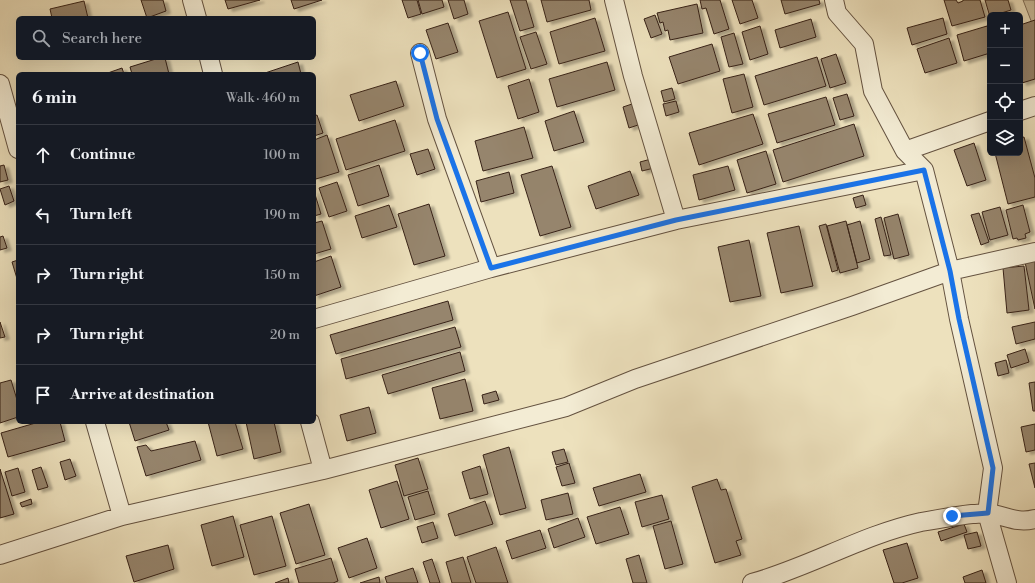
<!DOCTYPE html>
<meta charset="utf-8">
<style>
:root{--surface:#171b24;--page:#20242c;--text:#f1f3f6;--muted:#9ea1a6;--line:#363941}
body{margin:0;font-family:"Libre Bodoni",serif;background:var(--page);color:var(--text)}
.controls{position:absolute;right:12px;top:12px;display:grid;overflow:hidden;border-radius:6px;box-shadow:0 4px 16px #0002}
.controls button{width:36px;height:36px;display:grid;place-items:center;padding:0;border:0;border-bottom:1px solid var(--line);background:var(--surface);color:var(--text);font:20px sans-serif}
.stop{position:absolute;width:12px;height:12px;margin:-9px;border:3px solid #1a73e8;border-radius:50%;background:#fff}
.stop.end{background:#1a73e8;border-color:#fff;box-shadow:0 1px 4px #0008}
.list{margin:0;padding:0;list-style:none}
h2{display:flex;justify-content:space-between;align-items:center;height:52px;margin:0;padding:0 16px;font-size:17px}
h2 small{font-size:13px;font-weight:400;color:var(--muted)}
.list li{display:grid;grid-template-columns:26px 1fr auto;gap:12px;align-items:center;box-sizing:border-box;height:60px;padding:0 16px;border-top:1px solid var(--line)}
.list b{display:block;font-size:15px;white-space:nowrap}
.list em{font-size:13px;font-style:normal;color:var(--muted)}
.icon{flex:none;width:22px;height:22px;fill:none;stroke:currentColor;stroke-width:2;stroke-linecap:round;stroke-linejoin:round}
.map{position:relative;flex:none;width:1035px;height:583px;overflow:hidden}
.search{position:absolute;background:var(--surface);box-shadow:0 4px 16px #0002;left:16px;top:16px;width:300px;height:44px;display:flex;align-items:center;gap:10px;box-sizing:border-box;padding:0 14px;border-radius:6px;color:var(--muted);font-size:15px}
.panel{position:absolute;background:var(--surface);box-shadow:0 4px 16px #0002;left:16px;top:72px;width:300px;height:352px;border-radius:6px}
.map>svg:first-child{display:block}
.green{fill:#cec1a1;stroke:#82725c}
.building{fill:#96856d;stroke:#372217;filter:url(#shadow)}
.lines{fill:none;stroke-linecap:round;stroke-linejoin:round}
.street-casing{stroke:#645240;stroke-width:20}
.street{stroke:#f3ecd4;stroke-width:18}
.route{stroke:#1a73e8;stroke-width:5}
</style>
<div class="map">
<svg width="1035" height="583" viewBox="0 0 1035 583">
<defs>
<filter id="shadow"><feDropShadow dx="4.5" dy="2.5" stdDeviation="1" flood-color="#0004"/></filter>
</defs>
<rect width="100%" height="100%" fill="#ede1bd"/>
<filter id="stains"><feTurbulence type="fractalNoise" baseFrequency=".005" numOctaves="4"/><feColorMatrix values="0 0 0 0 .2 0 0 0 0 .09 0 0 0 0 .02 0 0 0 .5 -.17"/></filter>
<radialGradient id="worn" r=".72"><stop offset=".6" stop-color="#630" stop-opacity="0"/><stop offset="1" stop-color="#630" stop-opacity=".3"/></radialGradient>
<!-- green -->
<path class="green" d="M1023 0H1035V31Z"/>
<!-- building -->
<path class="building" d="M141 0H163L166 11 147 18Z
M225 0H260L228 9Z
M291 0H322L294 9Z
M402 0H417L421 14 408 18Z
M418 0H442L444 7 422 14Z
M448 0H464L468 14 454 19Z
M510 0H526L534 27 520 31Z
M541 0H589L591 10 547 22Z
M700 0H720L729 29 714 34 706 8 702 9Z
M732 0H752L758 18 740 24Z
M781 0H819L820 4 785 14Z
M944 0H956L958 3 963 1V0H980L985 17 952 26Z
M985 0H1008L1011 10 995 15H990V17Z
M84 1 88 18H52L50 9Z
M697 4 703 33 670 40 668 30 665 31 663 22 660 23 657 13Z
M508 12 526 69 497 78 479 21Z
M655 15 662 34 651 38 644 19Z
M595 18 605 51 559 64 550 32Z
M943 18 947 34 912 45 907 28Z
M811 19 816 37 780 48 775 30Z
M1035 20V79L1022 83 1020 76V25Z
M448 23 458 52 436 59 426 30Z
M760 26 768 54 750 60 742 32Z
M987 26 990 35V53L964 61 957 35Z
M536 32 547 64 531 69 520 37Z
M734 33 743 64 729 67 721 37Z
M949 38 957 63 925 73 917 49Z
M712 44 720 71 678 84 669 57Z
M836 54 846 83 830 88 821 59Z
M817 57 826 86 764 105 755 76Z
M159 58H165L169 74H132L130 67Z
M298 62 301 74H262Z
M607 62 615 90 557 107 549 79Z
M122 68 124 74H105Z
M744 74 753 107 732 113 723 79Z
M529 79 539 112 518 119 508 86Z
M396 81 404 106 359 121 350 95Z
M672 88 675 99 664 102 661 91Z
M847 94 854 116 840 120 833 98Z
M826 97 835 125 777 143 768 114Z
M676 101 679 112 666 116 663 104Z
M638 102 644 123 629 128 623 107Z
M574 111 584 142 554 151 545 121Z
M753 114 763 144 699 165 689 133Z
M317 115 323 133 314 136V116Z
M395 120 405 151 346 170 336 139Z
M854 124 864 156 783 182 773 150Z
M524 127 533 158 483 171 475 141Z
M327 135 339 172 316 179 314 174V140Z
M1024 137 1035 178V197L1008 204 995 153H1020V138Z
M974 143 986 180 967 186 954 150Z
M428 149 435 169 417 175 410 154Z
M766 151 776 184 747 193 737 160Z
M651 159 654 168 642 171 640 162Z
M4 165 8 180 0 182V166Z
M379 165 389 196 358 206 348 175Z
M552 166 571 227 540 236 521 175Z
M728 166 735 190 699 200 693 175Z
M630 171 639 195 596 209 588 186Z
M509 172 514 193 481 202 476 181Z
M337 182 347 211 329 217 319 188Z
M9 186 14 201 5 205 0 189Z
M314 191 321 214 314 216Z
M863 195 866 205 856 208 853 198Z
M429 204 445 256 414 265 398 214Z
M389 205 397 227 362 238 355 216Z
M1023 205 1030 232 1025 234 1026 238 1018 240 1017 238 1013 239 1006 210Z
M1000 207 1008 235 990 240 982 212Z
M979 213 989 242 981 245 971 215Z
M898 214 909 255 894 259 884 218Z
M881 217 891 255 884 256 875 219Z
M322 221 331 249 314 254V223Z
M846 221 858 268 840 273 827 226Z
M860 221 870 259 857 263 847 225Z
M826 224 838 270 832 272 819 226Z
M799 226 813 286 781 293 767 233Z
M3 236 7 248 0 250V237Z
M749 240 761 296 730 302 718 247Z
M331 256 341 287 314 296V262Z
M18 260V282L12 262Z
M1035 260V309L1025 262Z
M1024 266 1029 310 1007 313 1003 268Z
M448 301 453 320 336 354 330 335Z
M0 322 5 337 0 338Z
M1035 322V339L1016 344 1012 327Z
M455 327 461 347 346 379 341 359Z
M1025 349 1029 362 1011 368 1007 355Z
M460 352 465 371 388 394 382 375Z
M1006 360 1009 373 998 376 995 363Z
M465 379 473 411 440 419 432 388Z
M11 380 18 403V417L0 423V383Z
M1035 382V411H1033L1029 383Z
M496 391 499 400 484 404 482 395Z
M369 407 376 433 347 441 340 415Z
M39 422H60L65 441 8 457 1 433Z
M129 422H166L169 430 135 441Z
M208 422H235L243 449 217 456Z
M246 422H274L281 452 254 459Z
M1035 424V450L1026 452 1021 427Z
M195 441 201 460 146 476 137 447 146 445 151 451Z
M509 447 526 508 500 515 483 455Z
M564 449 568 462 556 465 552 452Z
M418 458 428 489 404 496 395 465Z
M70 459 76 476 65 480 60 462Z
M569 463 575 483 562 486 556 467Z
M1035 463V488L1029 464Z
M480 466 488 494 470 499 462 472Z
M41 467 48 487 38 490 32 470Z
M18 468 25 492 12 496 5 472Z
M0 469 14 514 0 518Z
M640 474 646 492 599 506 593 488Z
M717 479 721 490 726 489 742 539 736 541 741 555 715 563 692 487Z
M397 481 409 519 381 528 369 490Z
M428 491 435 514 415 520 408 497Z
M568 493 573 514 546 520 541 500Z
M662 495 669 519 642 527 635 502Z
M31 499 32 504 22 507 20 503Z
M485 501 493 524 455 536 448 514Z
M309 504 325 555 296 564 280 513Z
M620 507 629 534 596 544 587 517Z
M233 516 244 557 212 566 201 525Z
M272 516 286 566 254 575 240 525Z
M578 518 585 537 554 548 548 529Z
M671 521 683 564 665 569 653 526Z
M433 522 438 538 422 543 417 527Z
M964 524 967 532 941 541 938 532Z
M540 530 546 548 512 559 506 541Z
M977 532 981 546 968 549 964 535Z
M367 538 377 568 349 578 338 548Z
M907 543 918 578 902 583H894L883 550Z
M168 545 174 569 134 582 126 556Z
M496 547 508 583H476L467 557Z
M639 555 647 583H633L626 559Z
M463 557 471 583H452L446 562Z
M331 558 338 581 333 583H299L295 569Z
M432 559 440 583H430L423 562Z
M413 568 418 583H387L385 577Z
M982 570 986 583H965L963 577Z
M379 577 380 583H360Z
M288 578 289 583H275Z"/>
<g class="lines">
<defs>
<path id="street" d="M192 0 197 18
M614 0 633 76 676 220
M834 0 837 13 864 44 873 91 905 151 924 170 950 271 959 319 993 468 987 513 1007 583
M420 53 437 119 491 268
M209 58 213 74
M0 84 18 149
M1020 111 1035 106
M905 151 990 121
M314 319 491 268 676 220 924 170
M95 422 122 516
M310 422 323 470
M0 555 122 516 323 470 566 407 635 379 852 306 950 271 1035 252
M752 583C810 567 862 535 921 522 938 519 955 516 972 514 977 514 983 513 987 513 1005 515 1016 524 1035 519"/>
</defs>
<!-- street casing -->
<use href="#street" class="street-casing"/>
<!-- street -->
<use href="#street" class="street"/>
</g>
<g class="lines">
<!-- route -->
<path class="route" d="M420 53 437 119 491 268 676 220 924 170 950 271 959 319 993 468 988 513 952 516"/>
</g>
<rect width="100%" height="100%" filter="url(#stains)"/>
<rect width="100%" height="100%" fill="url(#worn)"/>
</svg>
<div class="controls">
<button>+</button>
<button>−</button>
<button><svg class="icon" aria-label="locate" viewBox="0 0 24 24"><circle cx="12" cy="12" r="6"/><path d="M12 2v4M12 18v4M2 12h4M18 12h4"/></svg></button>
<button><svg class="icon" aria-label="layers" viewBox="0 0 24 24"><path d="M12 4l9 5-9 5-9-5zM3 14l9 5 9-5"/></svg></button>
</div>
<div class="stop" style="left:420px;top:53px"></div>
<div class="stop end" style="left:952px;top:516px"></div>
<div class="search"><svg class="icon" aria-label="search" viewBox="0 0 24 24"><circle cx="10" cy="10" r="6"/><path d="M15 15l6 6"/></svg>Search here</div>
<section class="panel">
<h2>6 min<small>Walk · 460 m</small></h2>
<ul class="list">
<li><svg class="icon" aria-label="ahead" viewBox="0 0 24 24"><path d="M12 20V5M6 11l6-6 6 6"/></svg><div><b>Continue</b></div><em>100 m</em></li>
<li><svg class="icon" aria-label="left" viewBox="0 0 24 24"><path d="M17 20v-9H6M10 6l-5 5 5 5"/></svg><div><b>Turn left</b></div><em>190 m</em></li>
<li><svg class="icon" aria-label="right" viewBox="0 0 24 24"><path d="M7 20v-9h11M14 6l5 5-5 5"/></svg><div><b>Turn right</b></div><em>150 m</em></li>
<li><svg class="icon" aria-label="right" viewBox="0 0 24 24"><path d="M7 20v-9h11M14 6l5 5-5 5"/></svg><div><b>Turn right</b></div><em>20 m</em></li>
<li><svg class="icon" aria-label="arrive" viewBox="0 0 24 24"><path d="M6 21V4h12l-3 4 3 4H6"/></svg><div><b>Arrive at destination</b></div></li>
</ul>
</section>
</div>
